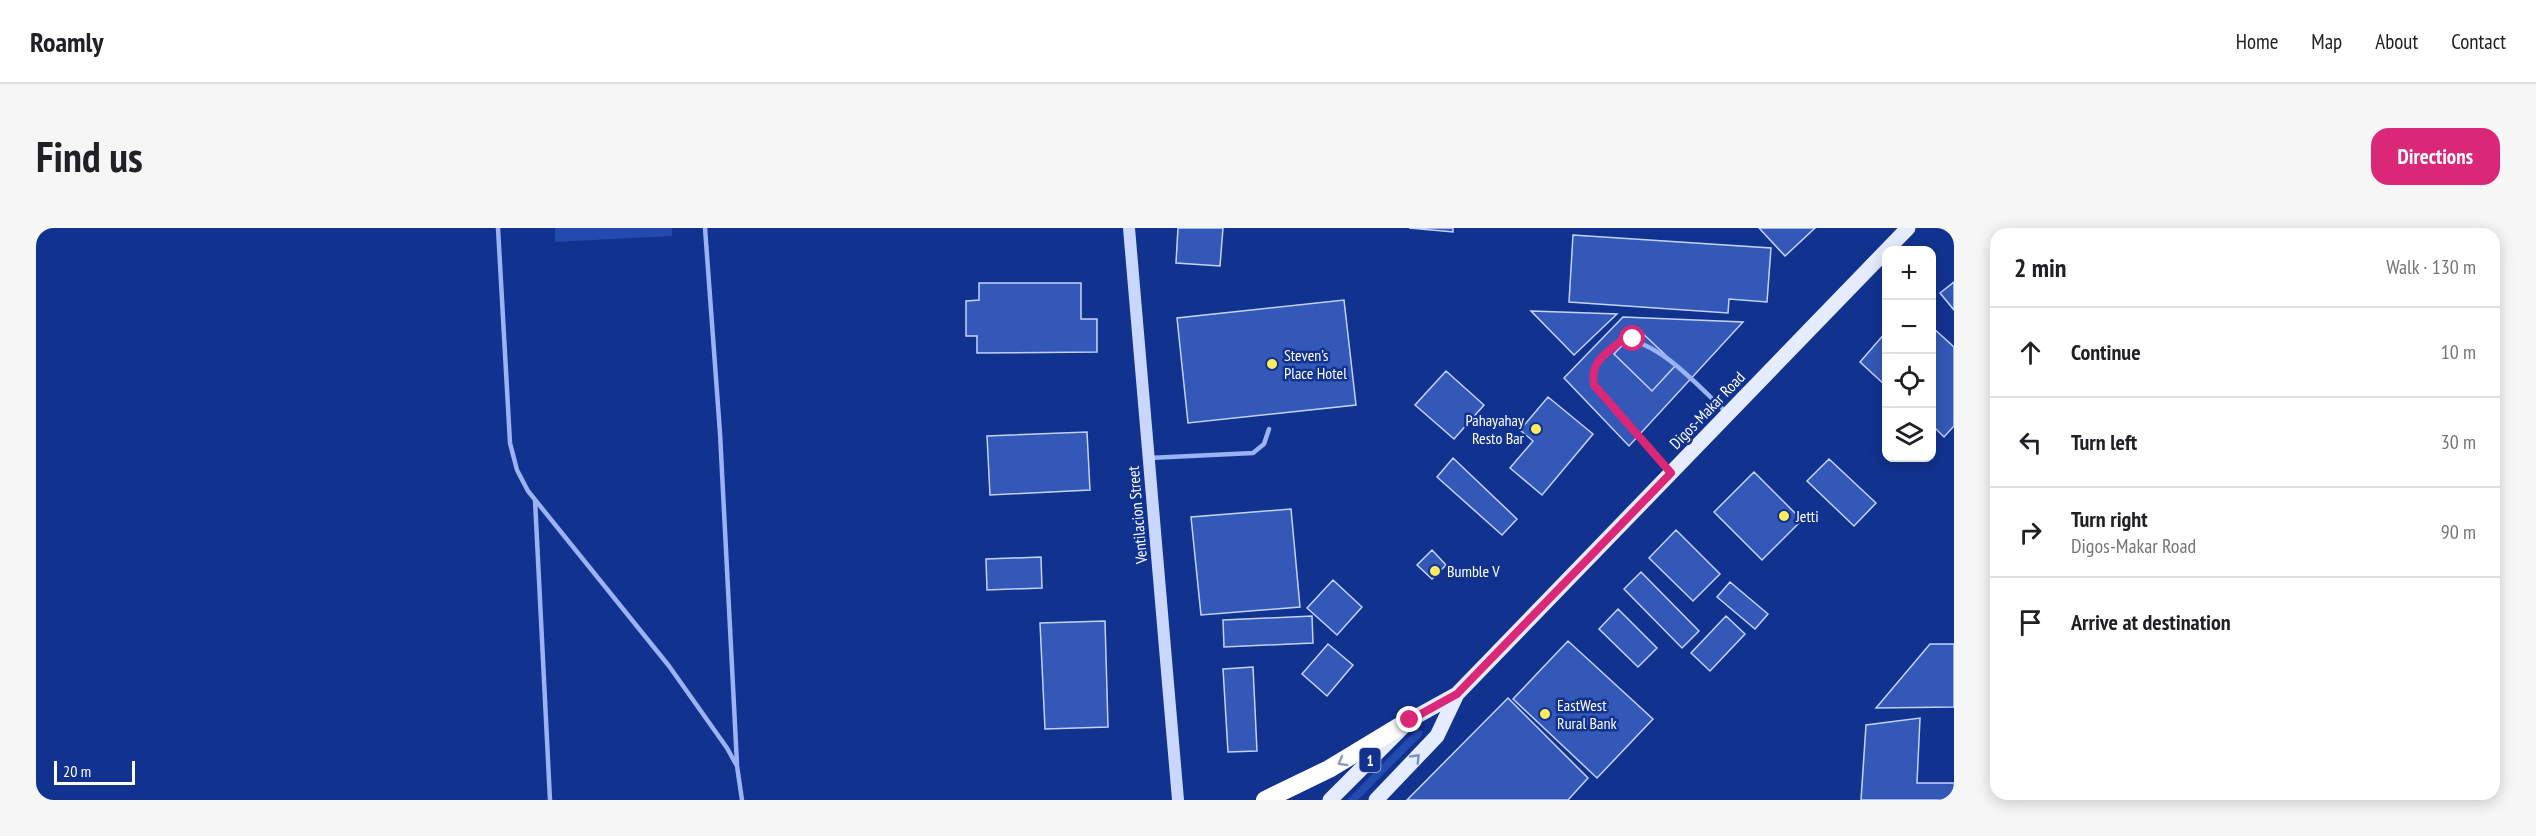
<!DOCTYPE html>
<meta charset="utf-8">
<style>
:root{--surface:#fff;--page:#f6f6f6;--text:#202124;--muted:#757577;--line:#e0e0e0;--accent:#db2777}
body{margin:0;font-family:"PT Sans Narrow",sans-serif;background:var(--page);color:var(--text)}
.controls{position:absolute;right:18px;top:18px;display:grid;overflow:hidden;border-radius:12px;box-shadow:0 3px 15px #0003}
.controls button{width:54px;height:54px;display:grid;place-items:center;padding:0;border:0;border-bottom:2px solid var(--line);background:var(--surface);color:var(--text);font:30px sans-serif}
.scale{position:absolute;left:18px;bottom:15px;width:81px;box-sizing:border-box;padding-left:6px;border:3px solid #fff;border-top:0;font-size:16px;line-height:21px;white-space:nowrap;color:#fff;-webkit-text-stroke:4px #11328f;paint-order:stroke}
.stop{position:absolute;width:18px;height:18px;margin:-14px;border:4px solid #db2777;border-radius:50%;background:#fff}
.stop.end{background:#db2777;border-color:#fff;box-shadow:0 2px 6px #0008}
.list{margin:0;padding:0;list-style:none}
h2{display:flex;justify-content:space-between;align-items:center;height:78px;margin:0;padding:0 24px;font-size:26px}
h2 small{font-size:20px;font-weight:400;color:var(--muted)}
.list li{display:grid;grid-template-columns:39px 1fr auto;gap:18px;align-items:center;box-sizing:border-box;height:90px;padding:0 24px;border-top:2px solid var(--line)}
.list b{display:block;font-size:22px;white-space:nowrap}
.list p{margin:0;font-size:20px;white-space:nowrap;color:var(--muted)}
.list em{font-size:20px;font-style:normal;color:var(--muted)}
.icon{flex:none;width:33px;height:33px;fill:none;stroke:currentColor;stroke-width:2;stroke-linecap:round;stroke-linejoin:round}
.map{position:relative;flex:none;width:1918px;height:572px;overflow:hidden;border-radius:18px}
header{display:flex;align-items:center;gap:36px;box-sizing:border-box;height:84px;padding:0 30px;background:var(--surface);border-bottom:2px solid var(--line)}
header strong{font-size:28px}
nav{display:flex;gap:33px;margin-inline-start:auto;font-size:21px}
.intro{display:flex;align-items:center;justify-content:space-between;box-sizing:border-box;height:144px;padding:0 36px}
h1{margin:0;font-size:42px}
.button{padding:15px 27px;border-radius:18px;background:var(--accent);color:#fff;font-size:21px;font-weight:700}
main{display:flex;gap:36px;padding:0 36px}
aside{flex:1;background:var(--surface);border-radius:18px;box-shadow:0 3px 15px #0003}
.map>svg:first-child{display:block}
.green{fill:#224aaf}
.building{fill:#3458b7;stroke:#c2d3fd;stroke-width:1.5}
.lines{fill:none;stroke-linecap:round;stroke-linejoin:round}
.lane{stroke:#9bb3f2;stroke-width:4.5}
.secondary{stroke:#cad7fc;stroke-width:12}
.primary{stroke:#e6ecff;stroke-width:15}
.highway{stroke:#fff;stroke-width:18}
.oneway{stroke:#7c8fc7}
.oneway2{stroke:#8898c7}
.route{stroke:#db2777;stroke-width:8}
.poi-dot{fill:#ffec5c;stroke:#11328f;stroke-width:2}
.labels{text-anchor:middle;dominant-baseline:central;stroke-width:5;stroke-linejoin:round;paint-order:stroke}
.shield{fill:#11328f;stroke:#b8c2dd;stroke-width:1.5}
.shield-label{font-size:15px;font-weight:bold;fill:#fff}
.poi-label{font-size:16px;fill:#fff;stroke:#11328f;text-anchor:start}
.street-label{font-size:16px;fill:#fff;stroke:#11328f}
</style>
<header>
<strong>Roamly</strong>
<nav><a>Home</a><a>Map</a><a>About</a><a>Contact</a></nav>
</header>
<div class="intro"><h1>Find us</h1><a class="button">Directions</a></div>
<main>
<div class="map">
<svg width="1918" height="572" viewBox="0 0 1918 572">
<rect width="100%" height="100%" fill="#11328f"/>
<!-- green -->
<path class="green" d="M519 0H636V8L519 14Z
M1381 501 1386 503V507L1322 572H1311Z"/>
<!-- building -->
<path class="building" d="M1142 0H1187L1184 38 1140 35Z
M1373 0H1417V4Z
M1723 0H1779L1749 28Z
M1537 7 1735 20 1731 74 1693 71 1692 85 1533 74Z
M1918 54V82L1904 65Z
M943 55H1045V91H1061V124L941 125V108H930V73L943 72Z
M1308 72 1320 177 1152 195 1141 90Z
M1495 83 1581 86 1538 127Z
M1587 89 1707 94 1593 218 1528 150Z
M1896 99 1918 119V198L1908 209 1896 197Z
M1602 101 1640 137 1616 163 1578 126Z
M1850 104V158L1824 134Z
M1410 143 1448 177 1418 211 1379 177Z
M1512 169 1557 206 1506 267 1474 240 1497 213 1484 202Z
M1051 204 1054 262 954 267 951 208Z
M1417 230 1481 291 1466 307 1401 249Z
M1793 231 1840 275 1818 298 1771 253Z
M1718 244 1766 292 1726 332 1678 284Z
M1255 281 1264 379 1165 387 1155 289Z
M1640 302 1684 346 1657 373 1613 330Z
M1396 322 1410 337 1396 351 1381 337Z
M1005 329 1006 360 951 362 950 331Z
M1605 344 1663 403 1646 420 1588 361Z
M1297 352 1326 379 1301 407 1271 380Z
M1694 354 1732 386 1719 401 1681 369Z
M1582 381 1621 420 1602 439 1563 401Z
M1276 388 1277 415 1188 419 1187 392Z
M1690 388 1709 406 1674 443 1655 425Z
M1069 393 1072 499 1009 501 1004 395Z
M1532 413 1617 491 1561 550 1477 471Z
M1292 416 1317 437 1291 468 1266 446Z
M1894 416H1918V479L1840 480Z
M1217 439 1221 523 1192 524 1187 441Z
M1472 470 1552 550 1532 572H1371Z
M1884 490 1881 555H1918V572H1825L1830 497Z"/>
<g class="lines">
<!-- lane -->
<path class="lane" d="M462 0 474 215 481 242 492 263 633 438 691 520 701 538 706 572
M669 0 684 205 701 536
M1113 230 1217 225 1228 216 1233 201
M1633 243 1558 157C1554 133 1569 127 1585 112 1621 110 1665 161 1691 185
M499 272 514 572"/>
<!-- secondary -->
<path class="secondary" d="M1093 0 1142 572"/>
<!-- primary -->
<path class="primary" d="M1294 572 1374 492 1421 466 1872 0
M1340 572 1401 508 1421 466"/>
<!-- highway -->
<path class="highway" d="M1229 572 1293 541 1374 492"/>
</g>
<!-- one-way arrows -->
<defs><path id="oneway-chevron" d="M-2-3.5L2.5 0L-2 3.5" fill="none" stroke-width="1.6" stroke-linecap="round" stroke-linejoin="round" transform="scale(1.5)"/></defs>
<use class="oneway" href="#oneway-chevron" transform="translate(1380 530) rotate(-46)"/>
<use class="oneway2" href="#oneway-chevron" transform="translate(1306 534) rotate(150)"/>
<g class="lines">
<!-- route -->
<path class="route" d="M1374 492 1421 466 1635 245 1558 157C1554 133 1569 127 1586 112L1597 111"/>
</g>
<!-- markers -->
<g class="poi-dot">
<circle cx="1236" cy="136" r="6"/>
<circle cx="1500" cy="201" r="6"/>
<circle cx="1748" cy="288" r="6"/>
<circle cx="1399" cy="343" r="6"/>
<circle cx="1509" cy="486" r="6"/>
</g>
<g class="labels">
<!-- shield labels -->
<rect class="shield" x="1323.5" y="520" width="21" height="24" rx="4.5"/>
<g class="shield-label">
<text x="1334" y="532">1</text>
</g>
<!-- poi labels -->
<g class="poi-label">
<text x="1248" y="127">Steven’s<tspan x="1248" dy="18">Place Hotel</tspan></text>
<text x="1488" y="192" text-anchor="end">Pahayahay<tspan x="1488" dy="18">Resto Bar</tspan></text>
<text x="1760" y="288">Jetti</text>
<text x="1411" y="343">Bumble V</text>
<text x="1521" y="477">EastWest<tspan x="1521" dy="18">Rural Bank</tspan></text>
</g>
<!-- street labels -->
<g class="street-label">
<text transform="translate(1671 182) rotate(-46)">Digos-Makar Road</text>
<text transform="translate(1101 287) rotate(-95)">Ventilacion Street</text>
</g>
</g>
</svg>
<div class="controls">
<button>+</button>
<button>−</button>
<button><svg class="icon" aria-label="locate" viewBox="0 0 24 24"><circle cx="12" cy="12" r="6"/><path d="M12 2v4M12 18v4M2 12h4M18 12h4"/></svg></button>
<button><svg class="icon" aria-label="layers" viewBox="0 0 24 24"><path d="M12 4l9 5-9 5-9-5zM3 14l9 5 9-5"/></svg></button>
</div>
<div class="scale">20 m</div>
<div class="stop" style="left:1597px;top:111px"></div>
<div class="stop end" style="left:1374px;top:492px"></div>
</div>
<aside>
<h2>2 min<small>Walk · 130 m</small></h2>
<ul class="list">
<li><svg class="icon" aria-label="ahead" viewBox="0 0 24 24"><path d="M12 20V5M6 11l6-6 6 6"/></svg><div><b>Continue</b></div><em>10 m</em></li>
<li><svg class="icon" aria-label="left" viewBox="0 0 24 24"><path d="M17 20v-9H6M10 6l-5 5 5 5"/></svg><div><b>Turn left</b></div><em>30 m</em></li>
<li><svg class="icon" aria-label="right" viewBox="0 0 24 24"><path d="M7 20v-9h11M14 6l5 5-5 5"/></svg><div><b>Turn right</b><p>Digos-Makar Road</p></div><em>90 m</em></li>
<li><svg class="icon" aria-label="arrive" viewBox="0 0 24 24"><path d="M6 21V4h12l-3 4 3 4H6"/></svg><div><b>Arrive at destination</b></div></li>
</ul>
</aside>
</main>
